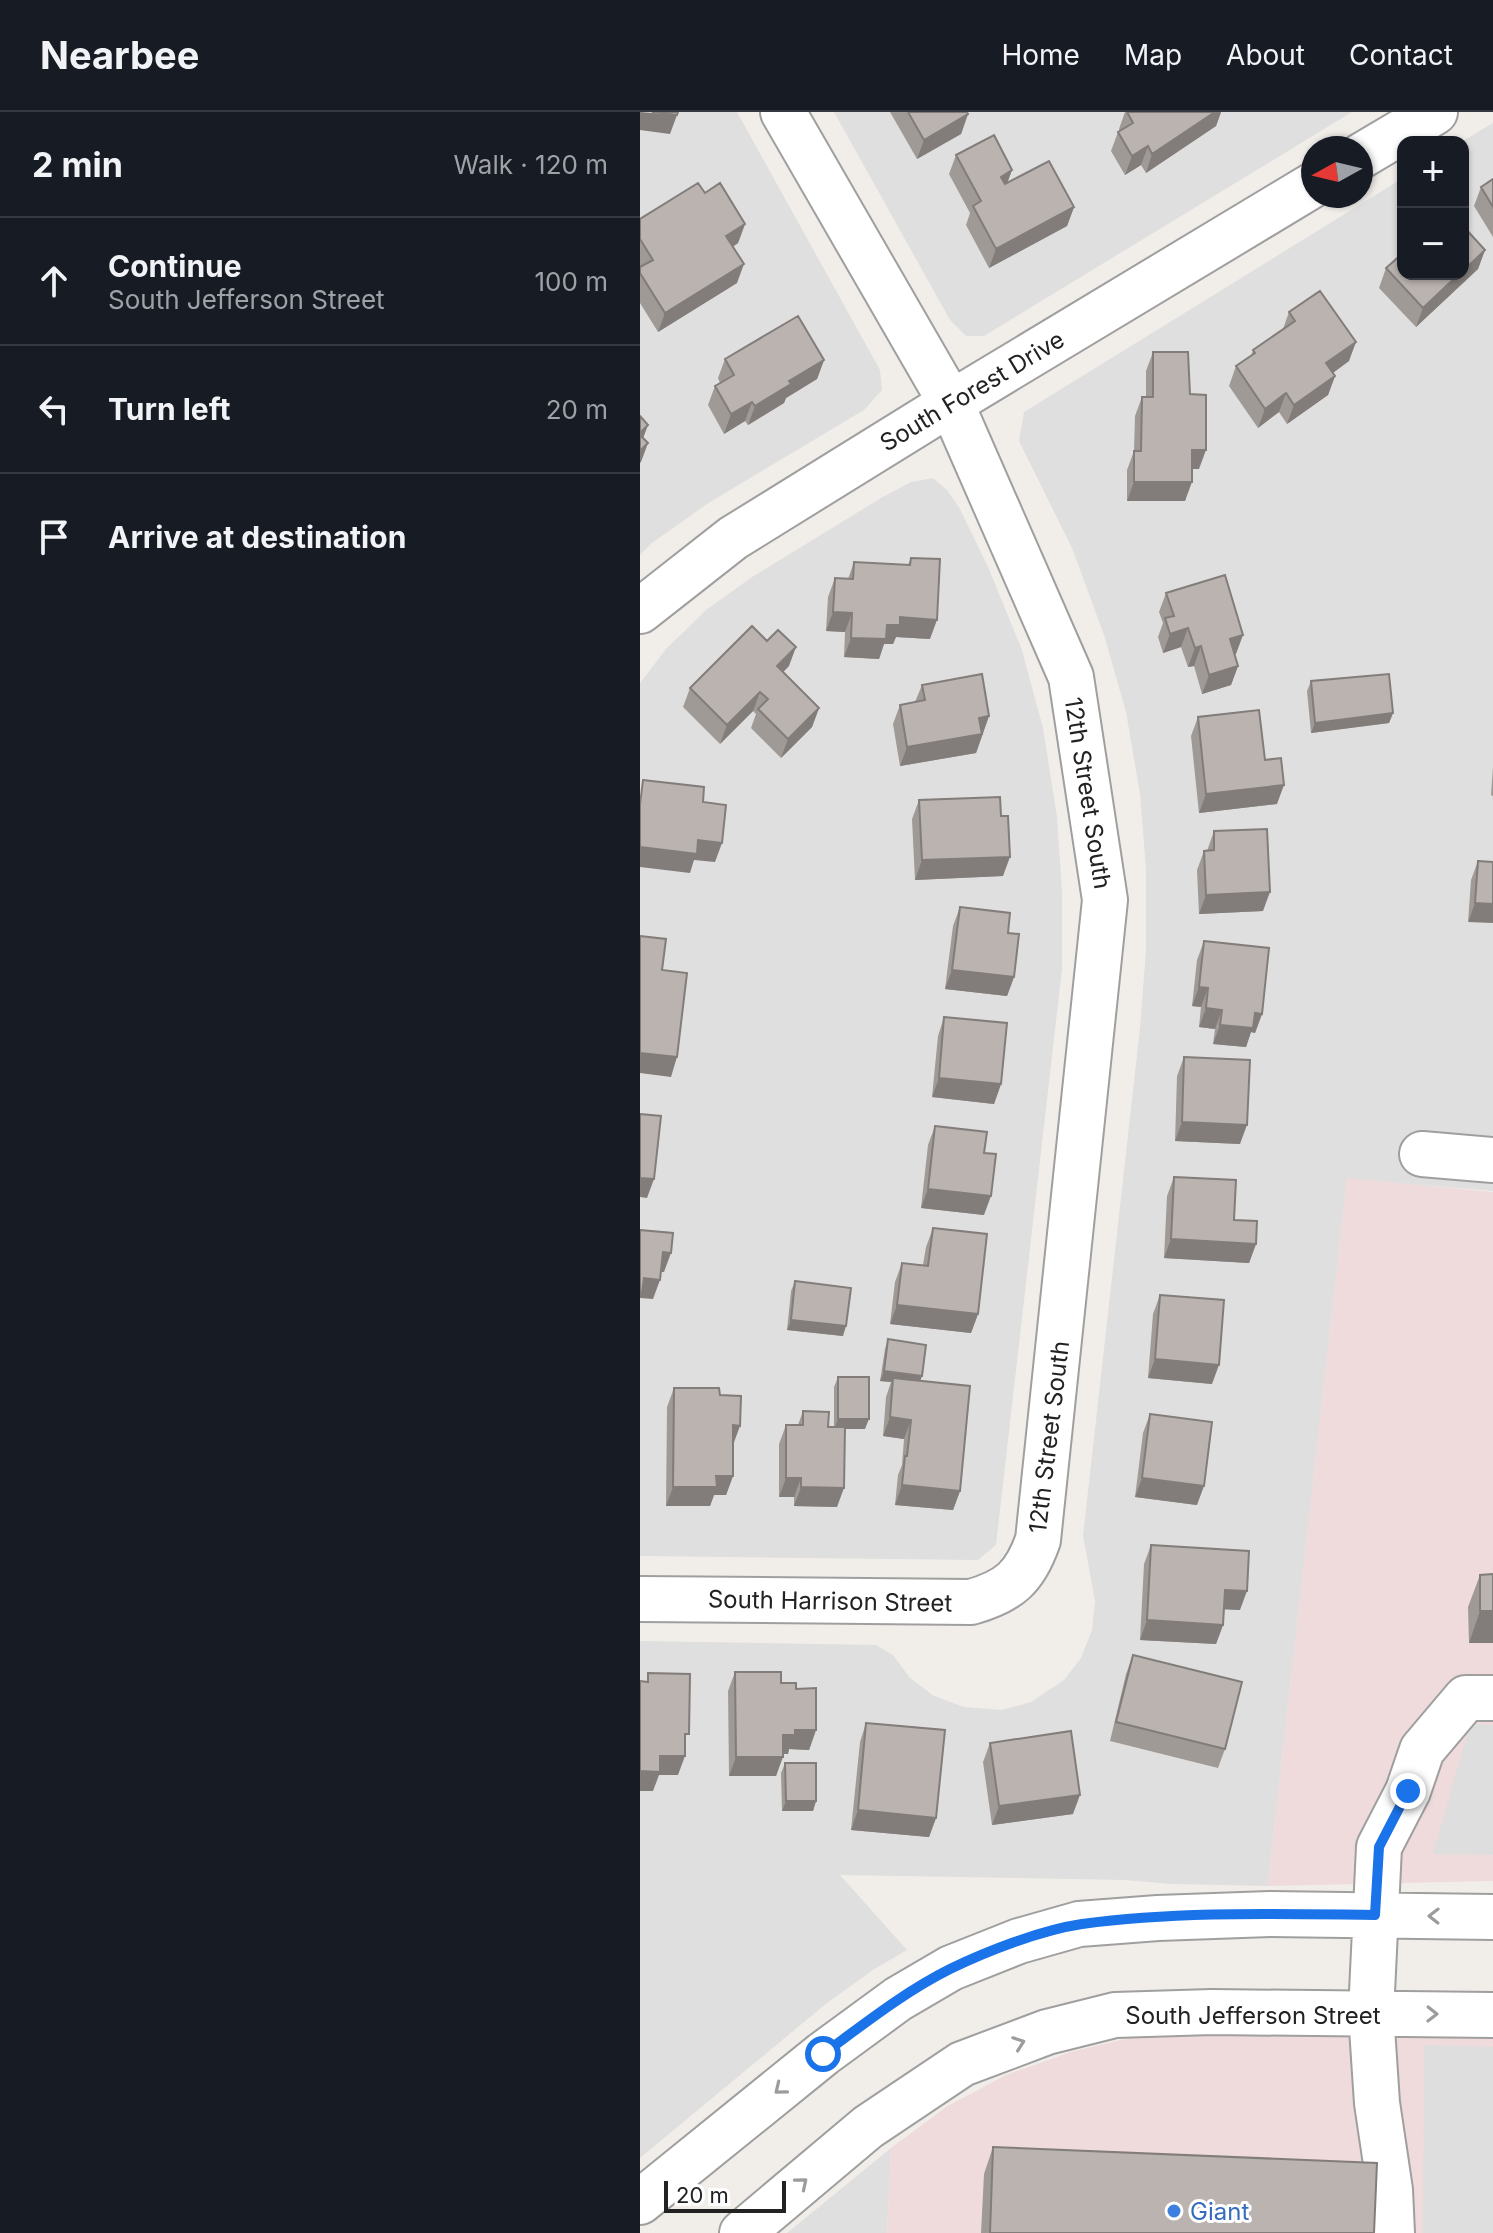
<!DOCTYPE html>
<meta charset="utf-8">
<style>
:root{--surface:#171b24;--page:#20242c;--text:#f1f3f6;--muted:#9ea1a6;--line:#363941}
body{margin:0;font-family:Inter,sans-serif;background:var(--page);color:var(--text)}
.controls{position:absolute;right:24px;top:24px;display:grid;overflow:hidden;border-radius:16px;box-shadow:0 2px 6px #0004}
.controls button{width:72px;height:72px;display:grid;place-items:center;padding:0;border:0;border-bottom:2px solid var(--line);background:var(--surface);color:var(--text);font:40px sans-serif}
.compass{position:absolute;left:661px;top:24px;width:72px;height:72px;border-radius:50%;background:var(--surface);box-shadow:0 2px 6px #0004;rotate:262deg}
.scale{position:absolute;left:24px;bottom:20px;width:122px;box-sizing:border-box;padding-left:8px;border:4px solid #222;border-top:0;font-size:22px;line-height:28px;white-space:nowrap;color:#222;-webkit-text-stroke:6px #fff;paint-order:stroke}
.stop{position:absolute;width:24px;height:24px;margin:-18px;border:6px solid #1a73e8;border-radius:50%;background:#fff}
.stop.end{background:#1a73e8;border-color:#fff;box-shadow:0 2px 8px #0008}
.list{margin:0;padding:0;list-style:none}
h2{display:flex;justify-content:space-between;align-items:center;height:104px;margin:0;padding:0 32px;font-size:34px}
h2 small{font-size:26px;font-weight:400;color:var(--muted)}
.list li{display:grid;grid-template-columns:52px 1fr auto;gap:24px;align-items:center;box-sizing:border-box;height:128px;padding:0 32px;border-top:2px solid var(--line)}
.list b{display:block;font-size:30px;white-space:nowrap}
.list p{margin:0;font-size:26px;white-space:nowrap;color:var(--muted)}
.list em{font-size:26px;font-style:normal;color:var(--muted)}
.icon{flex:none;width:44px;height:44px;fill:none;stroke:currentColor;stroke-width:2;stroke-linecap:round;stroke-linejoin:round}
.map{position:relative;flex:none;width:853px;height:2121px;overflow:hidden}
header{display:flex;align-items:center;gap:48px;box-sizing:border-box;height:112px;padding:0 40px;background:var(--surface);border-bottom:2px solid var(--line)}
header strong{font-size:38px}
nav{display:flex;gap:44px;margin-inline-start:auto;font-size:28px}
main{display:flex}
aside{flex:1;background:var(--surface)}
.map>svg:first-child{display:block}
.residential{fill:#e0dfdf}
.commercial{fill:#efdbdc}
.parking{fill:#dedede}
.lines{fill:none;stroke-linecap:round;stroke-linejoin:round}
.minor-casing{stroke:#9f9f9f;stroke-width:48}
.minor{stroke:#fff;stroke-width:44}
.wall{fill:#a09a96}
.shaded-wall{fill:#827d7a}
.building{fill:#bab3af;stroke:#827d7a;stroke-width:2}
.oneway{stroke:#9c9c9c}
.route{stroke:#1a73e8;stroke-width:10}
.shop-dot{fill:#3f7fe0;stroke:#fff;stroke-width:3}
.labels{text-anchor:middle;dominant-baseline:central;stroke-width:6;stroke-linejoin:round;paint-order:stroke}
.street-label{font-size:24px;fill:#222;stroke:#fff}
.shop-label{font-size:24px;fill:#366cbe;stroke:#fff;text-anchor:start}
</style>
<header>
<strong>Nearbee</strong>
<nav><a>Home</a><a>Map</a><a>About</a><a>Contact</a></nav>
</header>
<main>
<aside>
<h2>2 min<small>Walk · 120 m</small></h2>
<ul class="list">
<li><svg class="icon" aria-label="ahead" viewBox="0 0 24 24"><path d="M12 20V5M6 11l6-6 6 6"/></svg><div><b>Continue</b><p>South Jefferson Street</p></div><em>100 m</em></li>
<li><svg class="icon" aria-label="left" viewBox="0 0 24 24"><path d="M17 20v-9H6M10 6l-5 5 5 5"/></svg><div><b>Turn left</b></div><em>20 m</em></li>
<li><svg class="icon" aria-label="arrive" viewBox="0 0 24 24"><path d="M6 21V4h12l-3 4 3 4H6"/></svg><div><b>Arrive at destination</b></div></li>
</ul>
</aside>
<div class="map">
<svg width="853" height="2121" viewBox="0 0 853 2121">
<rect width="100%" height="100%" fill="#f1eeea"/>
<!-- residential -->
<path class="residential" d="M0 0H97L240 258 242 278 224 298 67 392 12 431 0 443Z
M194 0H712L344 224H326L310 208Z
M853 11V1079L707 1067 628 1774 531 1772 485 1768 200 1763 267 1838 233 1858 187 1891 0 2046V1529L236 1533 253 1543 270 1566 294 1584 324 1595 362 1598 391 1590 424 1568 441 1546 452 1518 455 1489 443 1424 500 916 506 838V757L500 682 486 600 464 523 432 436 379 329 384 300 763 66V162H823L821 30Z
M293 366 307 378 320 397 349 457 382 538 403 616 417 705 422 779V857L356 1433 338 1448 0 1444V571L26 537 66 498 112 465 241 386 271 370Z
M251 2036 247 2121H147Z"/>
<!-- commercial -->
<path class="commercial" d="M707 1066 853 1080V1769L628 1774Z
M853 1915V2121H247L251 2036 306 1995 366 1963 431 1940 501 1923Z"/>
<!-- parking -->
<path class="parking" d="M830 1612 853 1613V1743L793 1742Z
M784 1933 853 1935V2121H783Z"/>
<g class="lines">
<defs>
<path id="minor" d="M721 44 795 0
M0 499 93 426 311 291 673 73
M782 1042 853 1048
M0 1487 331 1490C370 1479 385 1465 398 1428L465 788 431 565 311 291 143 0
M0 2090 183 1942 258 1887 311 1856 379 1829 439 1812 518 1806 630 1802 853 1805
M102 2121 228 2015 322 1952 407 1920 475 1903 572 1900 853 1903
M752 2121 750 2078 737 1991 731 1901 739 1735 768 1679 782 1638 826 1586H853"/>
</defs>
<!-- minor casing -->
<use href="#minor" class="minor-casing"/>
<!-- minor -->
<use href="#minor" class="minor"/>
</g>
<!-- wall -->
<path class="wall" d="M250 0H327L328 2 321 22 277 47Z
M485 0H581L576 14 506 61 501 53 485 63 471 39 478 20 480 19 479 17Z
M316 43 372 58 367 71 434 95 427 114 349 156 326 113 330 101 309 62Z
M853 67V125L834 94 841 75Z
M65 81 105 112 98 131 93 135 97 171 18 220 0 191V107Z
M845 138 838 157 776 215 739 176 746 156Z
M649 200 709 249 693 261 695 264 688 283 647 312 639 300 618 316 589 274 596 254 611 244 613 238 643 217Z
M513 240 550 282 559 357H552L545 389H487V358L494 339 495 304 502 285H506V259Z
M85 247 184 248 177 267 146 286 144 291 108 313 105 309 84 322 68 293 75 274 80 271 78 266Z
M271 446 290 527 256 525 253 532H244L239 547 204 545 205 520 186 519 188 485 195 466 208 467 214 450 268 453Z
M526 481 596 542 594 543 598 554 591 573 562 582 554 554 548 555 541 535 523 541 518 525 523 511 519 500Z
M149 554 143 560 179 596 172 615 141 646 111 616 116 602 113 599 80 632 43 595 50 576Z
M671 569 753 601 749 611 671 621 667 579Z
M282 573 349 604 336 641 260 654 253 612 260 593 275 590Z
M558 605 625 648 637 692 559 701 551 624Z
M853 655V684L851 683Z
M279 688 361 704 363 764 275 768 272 707Z
M574 719 623 799 559 802 557 758 564 739H567Z
M838 749 853 751 828 810 831 768Z
M320 795 368 821 374 865 367 884 305 877 313 814Z
M564 829 622 902 615 921 611 920 606 935 573 932 575 917 559 915 561 895 552 894 557 848Z
M304 905 361 972 354 992 292 985 298 924Z
M544 945 600 1032 535 1029 537 964Z
M295 1014 344 1041V1103L281 1096 288 1033Z
M534 1065 594 1108 616 1132 609 1151 524 1146 527 1084Z
M293 1116 338 1202 331 1221 250 1212 255 1170 262 1151 283 1153 286 1135Z
M155 1169 203 1224 147 1218 151 1179Z
M520 1183 572 1272 508 1266 513 1202Z
M248 1227 282 1264 280 1269 320 1379 313 1398 255 1393 258 1363 262 1353 264 1327 243 1324 246 1285 251 1270 240 1269 245 1237Z
M198 1265 225 1317H205L197 1395 154 1394V1385H139V1332L146 1313H158L163 1299 188 1315H194V1275Z
M34 1276 80 1283 93 1333V1364L86 1383H74L70 1394H26L27 1295Z
M510 1302 557 1393 495 1385 503 1321Z
M511 1433 600 1498 584 1497 583 1513 576 1532 500 1528 504 1452Z
M840 1463 853 1531H829L828 1495Z
M493 1543 585 1637 578 1656 470 1629 486 1562Z
M95 1560 141 1571 156 1577 176 1618 169 1638 149 1637 148 1642H143L136 1664H89L88 1579Z
M226 1611 296 1706 289 1725 211 1718 220 1630Z
M350 1631 433 1702 352 1713 343 1650Z
M145 1651 176 1689 173 1699H142L141 1661Z
M353 2035 734 2121H341L344 2062Z"/>
<!-- shaded-wall -->
<path class="shaded-wall" d="M0 0 37 3 30 22 0 18Z
M575 0H581L576 14 506 61 512 42Z
M328 2 321 22 277 47 284 28Z
M508 34 501 53 485 63 492 44Z
M372 58 365 77 361 65Z
M434 95 427 114 349 156 356 137Z
M105 112 98 131 79 143 86 124Z
M845 138 838 157 776 215 783 196 819 162H823V159Z
M104 152 97 171 18 220 25 201Z
M716 230 709 249 680 270 686 251Z
M184 248 177 267 146 286 144 291 108 313 115 294 149 269Z
M695 264 688 283 647 312 654 293Z
M646 281 639 300 618 316 625 297Z
M112 290 105 309 84 322 91 302Z
M8 313 1 332 0 333V321Z
M8 331 1 350 0 351V339Z
M552 338H566L559 357H545Z
M494 370H552L545 389H487Z
M193 500 212 501 205 520 186 519Z
M260 505 297 508 290 527 256 525 253 532H244L239 547 204 545 211 526 247 513Z
M548 516 541 535 523 541 530 522Z
M603 523 596 542 583 546 590 527Z
M561 534 554 554 548 555 555 536Z
M156 535 149 554 130 573 137 554Z
M598 554 591 573 562 582 569 563Z
M120 580 113 599 80 632 87 613Z
M179 596 172 615 141 646 148 627Z
M753 601 749 611 671 621 675 611Z
M349 604 336 641 260 654 267 635 339 606Z
M644 673 637 692 559 701 566 682Z
M58 728 82 731 75 750 54 748 50 761 0 755V735Z
M370 745 363 764 275 768 282 748Z
M630 780 623 799 559 802 566 783Z
M835 791 853 792V811L828 810Z
M312 858 374 865 367 884 305 877Z
M559 875 568 876 561 895 552 894Z
M566 896 582 898 575 917 559 915Z
M615 901 622 902 615 921 611 920 606 935 573 932 580 913Z
M0 941 37 945 31 965 0 961Z
M299 966 361 972 354 992 292 985Z
M542 1010 607 1013 600 1032 535 1029Z
M0 1066 14 1067 7 1086 0 1085Z
M288 1077 351 1084 344 1103 281 1096Z
M531 1127 616 1132 609 1151 524 1146Z
M23 1140 31 1141 24 1160H16Z
M4 1166 20 1168 13 1187 0 1186V1176Z
M257 1193 338 1202 331 1221 250 1212Z
M151 1208 206 1214 203 1224 147 1218Z
M515 1247 579 1253 572 1272 508 1266Z
M244 1259 282 1264 278 1274 253 1266 251 1270 240 1269Z
M250 1305 271 1308 264 1327 243 1324Z
M198 1307H229L225 1317H194Z
M93 1313 100 1314 93 1333Z
M76 1364H93L86 1383H74L70 1394H26L33 1375Z
M146 1366H161L154 1385H139Z
M502 1366 564 1374 557 1393 495 1385Z
M262 1373 320 1379 313 1398 255 1393Z
M161 1375 204 1376 197 1395 154 1394Z
M585 1478 607 1479 600 1498 578 1497Z
M840 1499H853V1531H829Z
M507 1508 583 1513 576 1532 500 1528Z
M155 1618H176L169 1638 149 1637 148 1642H136L143 1623Z
M20 1644H45L38 1663H19L13 1679H0V1659Z
M96 1645H143L136 1664H89Z
M440 1683 433 1702 352 1713 359 1694Z
M146 1689H176L173 1699H142Z
M218 1698 296 1706 289 1725 211 1718Z"/>
<!-- building -->
<path class="building" d="M12 0H38L37 3Z
M268 0H327L328 2 284 28Z
M487 0H575L512 42 508 34 492 44 478 20 493 11Z
M354 23 372 58 361 65 365 72 409 49 434 95 356 137 333 94 341 89 316 43Z
M853 67V95L841 75Z
M58 71 65 81 80 71 105 112 86 124 104 152 25 201 0 161V155L13 148 0 127V107Z
M823 114 845 138 823 159Z
M763 141V162H819L783 196 746 156Z
M680 179 716 230 686 251 695 264 654 293 646 281 625 297 596 254 615 241 613 238 655 209 649 200Z
M158 204 184 248 149 269 151 272 115 294 112 290 91 302 75 274 94 263 85 247Z
M513 240H548L550 282 566 283V338H552V370H494V339H501L502 285H513Z
M0 304 8 313 0 321Z
M0 323 8 331 0 339Z
M271 446 300 447 297 508 260 505V513H247L246 527 211 526 212 501 193 500 195 466 213 467 214 450 270 453Z
M585 463 603 523 590 527 598 554 569 563 561 534 555 536 548 516 530 522 525 506 534 504 526 481Z
M112 514 127 529 138 518 156 535 137 554 179 596 148 627 118 597 128 587 120 580 87 613 50 576Z
M342 562 349 604 339 606 342 622 267 635 260 593 285 588 282 573Z
M749 562 753 601 675 611 671 569Z
M619 598 625 648 641 646 644 673 566 682 558 605Z
M3 668 64 675 63 690 86 693 82 731 58 728 57 742 0 735V693Z
M360 685 361 704H368L370 745 282 748 279 688Z
M627 717 630 780 566 783 564 739 574 738V719Z
M838 749 853 750V792L835 791Z
M320 795 370 801 368 821 379 822 374 865 312 858Z
M0 824 26 827 22 858 47 861 37 945 0 941Z
M564 829 629 836 622 902 615 901 613 916 580 913 582 898 566 896 568 876 559 875Z
M304 905 367 911 361 972 299 966Z
M544 945 610 948 607 1013 542 1010Z
M0 1002 21 1004 14 1067 0 1066Z
M295 1014 347 1020 344 1041 356 1042 351 1084 288 1077Z
M534 1065 596 1068 594 1108 617 1109 616 1132 531 1127Z
M293 1116 347 1122 338 1202 257 1193 262 1151 288 1154Z
M0 1118 33 1121 31 1141 23 1140 20 1168 4 1166 2 1181H0Z
M155 1169 211 1176 206 1214 151 1208Z
M520 1183 584 1188 579 1253 515 1247Z
M248 1227 286 1233 282 1264 244 1259Z
M198 1265H229V1307H198Z
M253 1266 330 1274 320 1379 262 1373 265 1344H267L271 1308 250 1305Z
M34 1276H79L80 1283 101 1284 100 1314 93 1313V1364H76L77 1375H33Z
M163 1299 189 1300 188 1315H205L204 1376 161 1375V1366H146V1313H163Z
M510 1302 572 1310 564 1374 502 1366Z
M511 1433 609 1439 607 1479 585 1478 583 1513 507 1508Z
M853 1462V1499H840V1463Z
M493 1543 602 1570 585 1637 476 1610Z
M95 1560H141V1571H156V1577L176 1576V1618H155V1623H143V1645H96Z
M8 1561 50 1562 49 1622H45V1644H20V1660L0 1659V1569L8 1570Z
M226 1611 305 1618 296 1706 218 1698Z
M431 1619 440 1683 359 1694 350 1631Z
M145 1651H176V1689H146Z
M353 2035 737 2051 734 2121H350Z"/>
<!-- one-way arrows -->
<defs><path id="oneway-chevron" d="M-2-3.5L2.5 0L-2 3.5" fill="none" stroke-width="1.6" stroke-linecap="round" stroke-linejoin="round" transform="scale(2)"/></defs>
<g class="oneway">
<use href="#oneway-chevron" transform="translate(794 1804) rotate(-179)"/>
<use href="#oneway-chevron" transform="translate(792 1902) rotate(1)"/>
<use href="#oneway-chevron" transform="translate(379 1931) rotate(-20)"/>
<use href="#oneway-chevron" transform="translate(140 1977) rotate(141)"/>
<use href="#oneway-chevron" transform="translate(162 2071) rotate(-40)"/>
</g>
<g class="lines">
<!-- route -->
<path class="route" d="M183 1942C224 1912 264 1880 310 1857 347 1839 401 1818 442 1812 538 1799 638 1802 735 1803L739 1735 768 1679"/>
</g>
<!-- markers -->
<circle class="shop-dot" cx="534" cy="2099" r="8"/>
<g class="labels">
<!-- street labels -->
<g class="street-label">
<text transform="translate(332 279) rotate(-31)">South Forest Drive</text>
<text transform="translate(448 681) rotate(81)">12th Street South</text>
<text transform="translate(409 1325) rotate(-83)">12th Street South</text>
<text transform="translate(190 1489) rotate(1)">South Harrison Street</text>
<text x="613" y="1903">South Jefferson Street</text>
</g>
<!-- shop labels -->
<g class="shop-label">
<text x="550" y="2099">Giant</text>
</g>
</g>
</svg>
<div class="controls">
<button>+</button>
<button>−</button>
</div>
<svg class="compass" viewBox="-18 -18 36 36"><path d="M0-13l5 13h-10z" fill="#e53935"/><path d="M0 13l5-13h-10z" fill="#9ea1a6"/></svg>
<div class="scale">20 m</div>
<div class="stop" style="left:183px;top:1942px"></div>
<div class="stop end" style="left:768px;top:1679px"></div>
</div>
</main>
